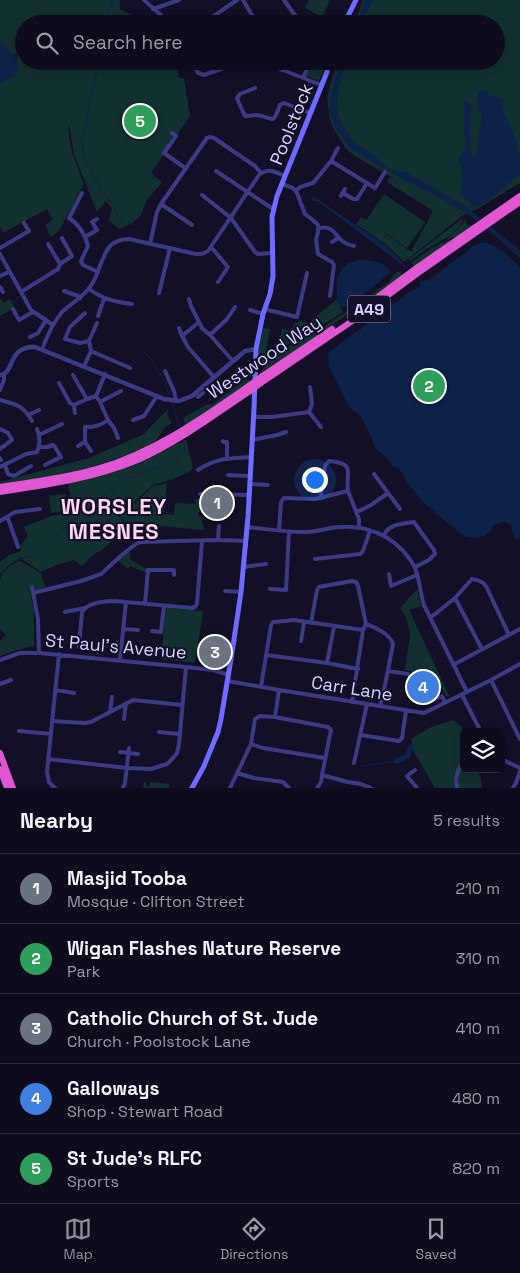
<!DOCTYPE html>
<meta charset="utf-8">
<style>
:root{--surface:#0e0b1c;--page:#1c1929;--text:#f1f3f6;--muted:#9b9ba3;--line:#2e2b3b;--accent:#8c9099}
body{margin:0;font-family:"Space Grotesk",sans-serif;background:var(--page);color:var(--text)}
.controls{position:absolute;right:15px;bottom:15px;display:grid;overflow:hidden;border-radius:8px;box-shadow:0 2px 8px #0003}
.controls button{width:45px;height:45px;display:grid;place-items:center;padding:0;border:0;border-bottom:1px solid var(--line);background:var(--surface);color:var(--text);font:25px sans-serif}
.you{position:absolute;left:314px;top:479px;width:18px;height:18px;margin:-12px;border:4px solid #fff;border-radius:50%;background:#1a73e8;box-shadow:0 0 0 8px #1a73e833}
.badge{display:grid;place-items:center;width:32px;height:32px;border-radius:50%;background:var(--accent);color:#fff;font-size:16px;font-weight:700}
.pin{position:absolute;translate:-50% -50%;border:2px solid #fff;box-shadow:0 1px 5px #0006}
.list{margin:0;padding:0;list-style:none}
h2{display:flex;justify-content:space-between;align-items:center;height:65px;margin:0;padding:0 20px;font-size:21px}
h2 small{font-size:16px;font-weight:400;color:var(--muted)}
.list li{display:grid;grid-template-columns:32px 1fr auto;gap:15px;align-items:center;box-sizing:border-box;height:70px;padding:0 20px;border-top:1px solid var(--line)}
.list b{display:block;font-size:19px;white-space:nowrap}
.list p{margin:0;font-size:16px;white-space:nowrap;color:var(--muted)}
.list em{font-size:16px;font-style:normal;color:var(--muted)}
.icon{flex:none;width:28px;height:28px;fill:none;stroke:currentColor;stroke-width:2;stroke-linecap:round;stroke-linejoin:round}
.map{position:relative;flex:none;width:520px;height:788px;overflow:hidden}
.search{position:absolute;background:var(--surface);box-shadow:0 2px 8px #0003;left:15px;right:15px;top:15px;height:55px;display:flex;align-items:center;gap:12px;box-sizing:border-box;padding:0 18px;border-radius:28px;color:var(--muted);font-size:19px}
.sheet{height:415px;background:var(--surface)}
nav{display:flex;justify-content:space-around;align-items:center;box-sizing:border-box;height:70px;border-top:1px solid var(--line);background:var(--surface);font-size:14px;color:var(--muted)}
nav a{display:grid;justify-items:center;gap:2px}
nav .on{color:var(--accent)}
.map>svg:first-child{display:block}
.green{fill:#12302f}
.water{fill:#0c2248}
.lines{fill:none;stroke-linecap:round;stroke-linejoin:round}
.stream{stroke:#0c2248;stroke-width:1}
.river{stroke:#0c2248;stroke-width:5.5}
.minor{stroke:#3d3a85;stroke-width:4}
.tertiary{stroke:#3d3a85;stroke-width:4.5}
.secondary{stroke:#6f6bff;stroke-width:5}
.trunk{stroke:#e055d1;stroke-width:6}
.trunk-bridge{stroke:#e055d1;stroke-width:6}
.labels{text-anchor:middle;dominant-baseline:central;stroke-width:4;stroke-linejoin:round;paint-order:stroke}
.shield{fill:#130f26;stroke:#9e99be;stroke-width:1}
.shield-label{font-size:16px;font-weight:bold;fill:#d9d4ff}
.street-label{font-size:18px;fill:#d9d4ff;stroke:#130f26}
.district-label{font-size:22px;font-weight:bold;letter-spacing:1px;fill:#ffd6f0;stroke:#130f26}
</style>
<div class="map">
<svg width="520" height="788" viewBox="0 0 520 788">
<rect width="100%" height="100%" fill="#130f26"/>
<!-- green -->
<path class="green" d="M0 0H120V9L139 19 145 24H24V61H180L178 77 184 79 190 116 151 173 162 182 147 200 141 215 131 224 119 229 108 220 110 217 112 209 106 201 97 212 74 154 69 124C67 144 76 165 84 184L59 231 51 237 45 225 53 220 47 209 3 233 0 226V83L16 75 18 71 16 63 17 55 10 54 7 48 0 43Z
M309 0H330L322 17 305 8Z
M363 0H520V183L479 208 462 216 404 262 388 246 356 224 361 217 366 220 384 194 425 222 407 248 375 226 411 252 433 211 387 182 390 177 395 179 356 157 346 149 332 126 330 120 327 97 332 79 338 61H496V24H354Z
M312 61H324V69L319 81 306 76Z
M463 218C461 232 438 242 427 249 421 253 416 257 410 261L409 259Z
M465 218 467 225H473L458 237 447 239C453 231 462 229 465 218Z
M455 239 415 268 411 263C424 253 438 242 455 239Z
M400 271 403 276 259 376V375L270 358 275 354 331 322 389 282 394 274Z
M0 297 3 303 10 299 15 308 0 316Z
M337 299 343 312 329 321 275 352V348L283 345 281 334 282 329 287 330 293 329 294 323H298V321L308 323Z
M263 328 270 329 265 358 258 369 259 348Z
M251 366V377L239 381V367Z
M249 379V384L186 427 183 418 206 405 214 403 245 380Z
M168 409 167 414 172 423 165 427 153 445 146 448 93 467 0 487V482L89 458 144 434Z
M186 440 193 468 191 471 171 480 153 485 118 516 125 523 121 527 118 536 102 550 93 555 82 566 74 560 56 565 41 572 23 560 22 557 13 562 0 574V562L9 555 21 551 20 546 28 536 24 527 51 516 72 513 68 482 149 457Z
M167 483 163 513H160V514L174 515 175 503 195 504 196 499H200L201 508 198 514 201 518 204 530 160 526 159 524V525L127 523 120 517 153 486Z
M66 494 68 511 51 513 49 496Z
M130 548V559L148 570V573L144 572 130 566 128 569 117 560Z
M20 561 41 573 45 587 30 592 34 611V646L20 649 0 656V641L6 635 0 629V580C2 570 11 564 20 561Z
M417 589 421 606 409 610 450 697 446 696 438 681 425 678V675L405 670 410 634 406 617 400 608Z
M166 608 202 611 203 613 195 663 161 659Z
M453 720 461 726 464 732V769H477L481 778 482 788H435L413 750 411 739 431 727Z
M144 782H146V786L150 787V782L169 784V788H143Z"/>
<!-- water -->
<path class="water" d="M366 0H373L363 20V24H356L358 20 361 17 360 12Z
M0 43 7 48 10 54 15 55 18 71 16 75 0 83Z
M344 61H347C335 92 330 119 357 144 363 149 370 152 376 157 379 158 379 161 381 163 385 167 393 170 398 172L404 171 465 206 520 250V258L481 224 461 210 443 200 404 180 351 149 340 134 335 127 332 119 330 108 331 92 335 77 339 73Z
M483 90 488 93 489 95 503 100V112L511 127 520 155V174L490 200 476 208 460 194 463 177 459 158C465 150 469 144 464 135V100L472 106 470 115 469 133 471 140V152L472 155 475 156C479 148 477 137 481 128L480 125 482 115C477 108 476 102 478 93Z
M313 196 388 247 403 263 401 264 331 211 317 201H313L311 198Z
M485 242C498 247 513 257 520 268V539L515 538 513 534 511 525 505 521 493 525 491 531 484 536 476 538 466 537 457 531 423 502 406 481 403 474 397 467 393 466 387 458 375 448 373 441 362 418 349 407 329 366 328 353 354 333C362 330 369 321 376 315 388 307 401 300 412 290L416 289 420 286V281H425L428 280 447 267 448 265 469 250C473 245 479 243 485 242Z
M359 260C370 260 385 262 391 272L353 303 344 307H341C335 295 334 277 344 267 347 263 354 262 359 260Z"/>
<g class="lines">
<!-- stream -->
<path class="stream" d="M105 24 113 0
M99 61 82 140 83 157 103 192 112 204 123 226
M402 263 408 269
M146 354 151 359 154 365 163 378 171 399
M172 402 180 427
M0 576 3 571 13 562 36 554 71 522 125 480 169 462 179 456 184 451 185 448 183 438
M362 766 397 761"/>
<!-- river -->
<path class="river" d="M397 761C404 758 410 757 410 748"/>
<!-- minor -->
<path class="minor" d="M144 0 171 24
M243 0 256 22
M153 9 179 0
M202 24 237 0
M260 61 321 85
M194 66 198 73 204 75 243 61
M282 70 285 61
M303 78 310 61
M255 88 240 94 237 98 239 103 245 116C249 116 253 115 257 115 275 118 272 126 280 105L284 103 310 113
M172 133 176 136 164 153 185 168
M331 161 338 148
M216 171 273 209
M282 184 293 188 297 193 305 214 314 221 318 225V232L316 240 318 254 332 262 334 265 330 296
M296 191 300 187 313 183 331 161 375 188 385 172
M82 193 69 218C79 224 85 235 88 246L81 261 83 265 98 272
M343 193 353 199H357L367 183
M202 195 231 218 255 252 258 254 273 253
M341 196 345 189
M161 204 192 225
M319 228C338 224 334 243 354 246
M85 237 97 230 92 222 97 219
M332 242 338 238
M150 244 157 212 161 204 207 138 210 137 214 138 255 166 261 173
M211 247 228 267 218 282
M0 248 29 231 24 223
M0 254 31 310 53 325
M60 264 72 256 62 238
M0 276 9 272
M0 287 3 292
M89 289C102 299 116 302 132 304
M64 291 78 296 80 298
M21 292 58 269 60 264 48 244
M159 293 170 248
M189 299 191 306 202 328 210 335 233 361
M13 309 19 320 33 312
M264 309 297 317 307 273
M250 310 263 314
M85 313 70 327 65 339 80 343 89 341
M98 316 104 299
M199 322 182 336 188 347 214 377
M179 328 182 336
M210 335 227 319 235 307
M30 337 38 333 46 320
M42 349C48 335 53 322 63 311 73 302 85 296 92 284 99 273 102 254 111 245 116 241 122 239 129 239L196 254H202L208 251 259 175C268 167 275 172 285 176
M91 351 130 368
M84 366 91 351 89 341 97 323
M165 371 174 391 176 401
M73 375 87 399
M59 383 70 403 74 405 87 399 96 396 105 374
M0 390 4 380V375
M198 397 203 393
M0 400C16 404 24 406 32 421
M100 402 121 391
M74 405 75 413
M309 412 321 427
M28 415 39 410
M254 417H272L309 412 312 404 310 387
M108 420 114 428 118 438
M133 420 144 416 157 396
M0 429 8 433 12 440 0 449
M39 435 62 424
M252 440 277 435 286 432
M223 441 224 442H227V458
M85 442 91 451
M78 446 85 442V427C94 427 100 426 108 420L100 402 96 396
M39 447H47L53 445 55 447 61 457 45 465
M0 458 1 460
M5 465 8 474 14 476 31 466
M0 467 26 454 37 452C40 445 40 436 37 429
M198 470C216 458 230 458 251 457
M228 475 250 476
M250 484 268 485
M388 493 400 509
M200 494 249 495
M322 498 321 493 325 466 329 461C357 464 345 471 348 491
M357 512 371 505 388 493 374 474
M7 517 10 524 18 547
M0 521 15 512 40 509
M247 527C266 529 285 532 304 532 316 532 327 528 339 527 367 525 392 535 409 558 411 561 414 565 415 568 420 580 420 593 424 605L467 692
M279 530 281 502 284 498 315 499 348 491 359 519V528
M384 535C389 524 402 524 414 522L416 525 434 550 435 554 429 560 415 567
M218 540 219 526
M315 559 360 554 363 551 370 531
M243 567 266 564
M389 574 391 586 417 575
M32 587 38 619 39 653
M270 589 286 590 289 531
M225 591 241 592
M33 593 81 581 101 574 123 554 136 544 141 542 218 540 246 541
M455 598 482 649
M145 604 148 570H174V575
M65 612 85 608
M430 618 455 598 472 579C478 580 482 581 486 586L509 635
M311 623 317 590 319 587 352 581 356 582 358 586 366 624 363 630 352 702
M366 624C375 627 390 634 393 644L385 685 380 706
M123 629 138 630
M152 631 161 632 164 606
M301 641 304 623
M79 647 82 612C88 602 104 601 115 601L192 608 195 607 197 604 202 541
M266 655 327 663 358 669
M0 660 20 653H39L186 667 213 670 229 675
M120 660 126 602
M327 663 334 627
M453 665 520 629
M388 671 408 674
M491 680 520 739
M228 681 279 690 424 713 491 680 520 664
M0 684 11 680
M261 687 271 625 273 622 294 620 363 630
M55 690 74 693
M462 695 479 728 476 731
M433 700 442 696 445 703
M110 712 112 697
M275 717 279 690
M124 719 126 703
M52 721 85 723 91 722 133 700 182 705
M19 731 51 734
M159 732 180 734
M361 735 399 741 402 738 406 711
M251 744 263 748 325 758
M120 752 138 754
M48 759 127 768 151 769 167 764 172 759 177 753 179 744 186 667
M501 759 520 768
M354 763 367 704
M415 770 407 776 417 788
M237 773 254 778 283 782 289 788
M322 775 348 782 361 784 371 788
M55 788 49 782 47 772 59 654
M123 788 125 783 129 748
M230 788 251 744 255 719 260 716 275 717 328 727 331 730 322 775 321 782 317 788
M457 788C457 785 456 782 456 780 456 773 461 765 464 759
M513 788 516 783 520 771"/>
<!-- tertiary -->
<path class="tertiary" d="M284 0 301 24
M0 375C15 374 7 346 35 347L164 399 179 401 192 396 245 351 256 349"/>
<!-- secondary -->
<path class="secondary" d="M344 24 356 0
M192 788 204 766 218 732 221 719 232 653 241 592 248 517 254 409 256 349 263 314 270 294 273 276 272 217 277 196 327 72V61"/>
<!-- trunk -->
<path class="trunk" d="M379 296 415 269 520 196
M258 379 332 329
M258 385 361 315 418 273 520 202
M0 487C32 482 66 478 97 469 155 452 201 419 250 385
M0 492C47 485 96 478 140 459 180 441 214 415 250 391
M0 753 13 788
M0 769 7 788"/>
<!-- trunk-bridge -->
<path class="trunk-bridge" d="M250 385 258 379
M250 391 258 385"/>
</g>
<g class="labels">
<!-- shield labels -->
<rect class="shield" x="348" y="295.5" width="42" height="27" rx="4"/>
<g class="shield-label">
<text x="369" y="309">A49</text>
</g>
<!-- street labels -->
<g class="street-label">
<text transform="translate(291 124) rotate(-68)">Poolstock</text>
<text transform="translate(264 357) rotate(-34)">Westwood Way</text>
<text transform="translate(116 646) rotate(5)">St Paul's Avenue</text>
<text transform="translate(352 688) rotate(9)">Carr Lane</text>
</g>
<!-- district labels -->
<g class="district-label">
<text x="114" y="506">WORSLEY<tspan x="114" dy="25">MESNES</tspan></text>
</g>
</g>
</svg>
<div class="controls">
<button><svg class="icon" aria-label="layers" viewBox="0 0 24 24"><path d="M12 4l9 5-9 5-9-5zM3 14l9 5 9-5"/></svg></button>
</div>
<div class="you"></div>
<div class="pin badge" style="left:217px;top:503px;background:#6b7280">1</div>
<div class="pin badge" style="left:429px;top:386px;background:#2e9e5b">2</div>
<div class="pin badge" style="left:215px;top:652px;background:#6b7280">3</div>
<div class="pin badge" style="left:423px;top:687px;background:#3f7fe0">4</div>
<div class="pin badge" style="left:140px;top:121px;background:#2e9e5b">5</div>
<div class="search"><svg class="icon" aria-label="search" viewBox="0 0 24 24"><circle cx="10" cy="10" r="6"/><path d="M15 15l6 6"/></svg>Search here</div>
</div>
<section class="sheet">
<h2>Nearby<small>5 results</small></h2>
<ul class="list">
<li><span class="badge" style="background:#6b7280">1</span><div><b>Masjid Tooba</b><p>Mosque · Clifton Street</p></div><em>210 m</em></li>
<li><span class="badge" style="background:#2e9e5b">2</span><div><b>Wigan Flashes Nature Reserve</b><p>Park</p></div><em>310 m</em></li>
<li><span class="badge" style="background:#6b7280">3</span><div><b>Catholic Church of St. Jude</b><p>Church · Poolstock Lane</p></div><em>410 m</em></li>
<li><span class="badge" style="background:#3f7fe0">4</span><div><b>Galloways</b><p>Shop · Stewart Road</p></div><em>480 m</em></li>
<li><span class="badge" style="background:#2e9e5b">5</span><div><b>St Jude's RLFC</b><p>Sports</p></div><em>820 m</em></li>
</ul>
</section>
<nav>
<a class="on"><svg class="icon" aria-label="map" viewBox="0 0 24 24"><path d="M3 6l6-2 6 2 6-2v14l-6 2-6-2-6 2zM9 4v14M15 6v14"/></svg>Map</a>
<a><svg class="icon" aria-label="directions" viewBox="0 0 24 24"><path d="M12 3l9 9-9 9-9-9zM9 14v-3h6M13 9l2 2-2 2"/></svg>Directions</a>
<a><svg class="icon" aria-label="saved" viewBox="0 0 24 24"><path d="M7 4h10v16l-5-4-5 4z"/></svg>Saved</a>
</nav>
